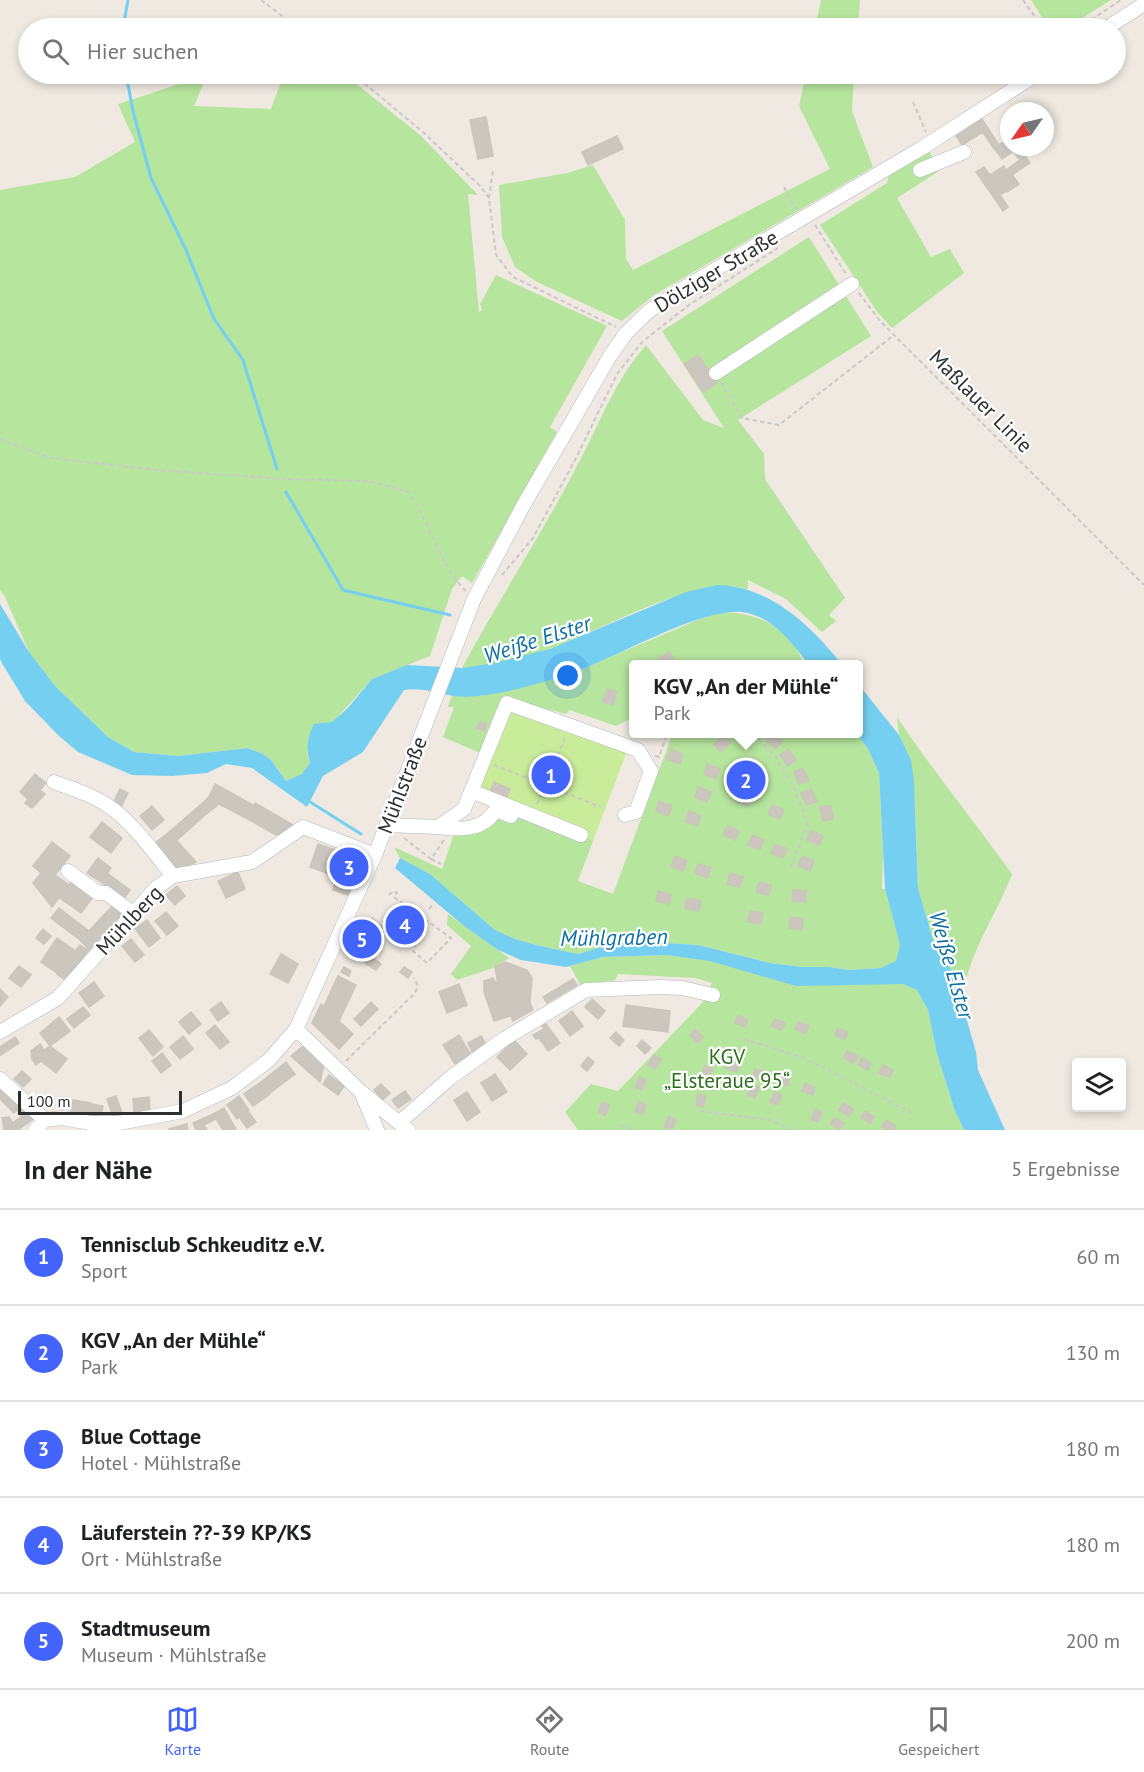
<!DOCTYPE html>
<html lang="de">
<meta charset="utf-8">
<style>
:root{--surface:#fff;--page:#f6f6f6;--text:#202124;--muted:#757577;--line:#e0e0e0;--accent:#4264fb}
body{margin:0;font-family:"PT Sans",sans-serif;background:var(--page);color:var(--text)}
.controls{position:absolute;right:18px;bottom:18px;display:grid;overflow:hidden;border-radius:6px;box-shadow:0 3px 9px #0003}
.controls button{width:54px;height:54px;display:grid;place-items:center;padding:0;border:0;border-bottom:2px solid var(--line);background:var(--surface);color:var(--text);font:30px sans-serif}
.compass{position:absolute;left:1000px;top:102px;width:54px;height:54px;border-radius:50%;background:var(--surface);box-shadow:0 3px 9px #0003;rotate:236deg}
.scale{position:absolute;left:18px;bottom:15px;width:164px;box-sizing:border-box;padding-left:6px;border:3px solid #2e2e2e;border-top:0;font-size:16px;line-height:21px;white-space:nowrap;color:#2e2e2e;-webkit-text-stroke:4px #fff;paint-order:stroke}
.you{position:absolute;left:568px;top:676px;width:21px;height:21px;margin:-15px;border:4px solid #fff;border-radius:50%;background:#1a73e8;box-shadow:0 0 0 9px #1a73e833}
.badge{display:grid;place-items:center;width:39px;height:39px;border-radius:50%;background:var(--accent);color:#fff;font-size:20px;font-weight:700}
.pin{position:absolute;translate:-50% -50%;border:3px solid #fff;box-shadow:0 2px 6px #0006}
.popup{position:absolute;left:629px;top:660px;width:234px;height:78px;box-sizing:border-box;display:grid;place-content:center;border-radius:6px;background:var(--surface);filter:drop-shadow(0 2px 4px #0005);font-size:20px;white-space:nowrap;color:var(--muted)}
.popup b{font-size:22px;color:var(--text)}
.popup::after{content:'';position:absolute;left:50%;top:100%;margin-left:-12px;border:12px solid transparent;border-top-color:var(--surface)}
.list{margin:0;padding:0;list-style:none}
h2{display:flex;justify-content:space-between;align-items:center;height:78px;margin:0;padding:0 24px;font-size:26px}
h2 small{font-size:20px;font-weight:400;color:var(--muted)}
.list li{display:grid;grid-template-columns:39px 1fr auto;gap:18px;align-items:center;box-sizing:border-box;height:96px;padding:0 24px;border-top:2px solid var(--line)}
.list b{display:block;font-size:22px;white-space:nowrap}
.list p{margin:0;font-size:20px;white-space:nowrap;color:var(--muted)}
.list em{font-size:20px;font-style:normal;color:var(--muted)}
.icon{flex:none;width:33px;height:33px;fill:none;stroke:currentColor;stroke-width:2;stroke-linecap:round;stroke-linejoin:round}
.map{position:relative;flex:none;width:1144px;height:1130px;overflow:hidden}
.search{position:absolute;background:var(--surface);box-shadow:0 3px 9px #0003;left:18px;right:18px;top:18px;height:66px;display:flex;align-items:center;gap:15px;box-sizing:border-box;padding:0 21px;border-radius:33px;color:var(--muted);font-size:22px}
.sheet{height:558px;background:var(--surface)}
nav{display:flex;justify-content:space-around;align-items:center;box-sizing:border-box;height:84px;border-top:2px solid var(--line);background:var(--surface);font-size:16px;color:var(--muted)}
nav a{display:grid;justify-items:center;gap:3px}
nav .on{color:var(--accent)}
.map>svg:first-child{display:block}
.green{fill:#b6e59e}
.pitch{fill:#c9ec9a}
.water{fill:#75cff0}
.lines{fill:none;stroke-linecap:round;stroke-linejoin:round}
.stream{stroke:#75cff0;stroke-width:3}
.building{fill:#cbc7bf;stroke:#cbc5ba;stroke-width:1.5}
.minor-casing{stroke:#b4b7c1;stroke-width:15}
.path{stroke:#c9c9c9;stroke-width:2;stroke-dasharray:4.5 3;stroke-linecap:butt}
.minor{stroke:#fff;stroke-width:14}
.labels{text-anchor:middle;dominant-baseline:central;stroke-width:4.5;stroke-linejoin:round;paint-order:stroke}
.street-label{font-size:21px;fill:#2e2e2e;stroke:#fff}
.park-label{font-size:21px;fill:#2c6e1b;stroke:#fff}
.water-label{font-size:22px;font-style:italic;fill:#0d6fa3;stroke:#fff}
</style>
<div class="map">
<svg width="1144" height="1130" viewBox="0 0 1144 1130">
<rect width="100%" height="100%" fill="#efe9e1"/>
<!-- green -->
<path class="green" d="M821 0H860L858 28H815Z
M1031 0H1111L1066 28H1049Z
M284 74H344L420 135 478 195 468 194 479 312 482 310 480 304 496 275 607 326 550 427 557 432 472 583 462 576 452 589 430 656 372 679 307 751 310 763 303 774 286 781 271 760 263 754 249 748 178 756 134 752 108 737 56 687 29 652 5 597 0 590V190L75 177 135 142 118 104 207 75 194 106 271 109Z
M806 74H854L852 111 873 167 654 295 622 321 537 282 515 267 502 237 499 185 567 173 593 165 625 220 626 259 633 270 830 169 799 106Z
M929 150 939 171 897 198 931 257 950 249 964 273 892 328 878 313 820 225 887 183 889 175Z
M809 237 871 336 738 420 764 454 765 479 845 598 829 615 836 621 822 632 786 599 748 580V589C692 576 606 628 552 648 524 659 492 664 462 668 499 599 542 534 578 464 600 423 615 380 646 345L703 420 724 428 662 331Z
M722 612C757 613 794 627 803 664H634L633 721 628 720 616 726 569 710 566 714 509 699 500 702 480 753 443 737 454 707H448L452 695 476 696 502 692 589 666 700 619Z
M897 717C933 771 974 821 1012 874 999 909 977 940 967 976L953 972 935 947 918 888 915 800 911 761 899 735Z
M664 734H857L868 748 879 773 883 855 882 889H885L900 945 896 962 881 968 848 970 830 967H802L770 963 698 945 667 943 601 947 578 954 536 945 515 939 495 930 430 874 400 858 394 847 442 869 454 834 498 805 593 841 578 881 613 894 671 738Z
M448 914 509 958 493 968 457 980 451 974 471 946 447 925Z
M667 955 903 984 917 990 928 1010 937 1054 955 1111 964 1130H578L565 1112 591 1084 618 1091 702 1003 712 983 695 978 618 974 615 980 581 986 570 966 603 957Z"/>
<!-- pitch -->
<path class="pitch" d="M510 710 624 751 626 754 593 841 477 797Z"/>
<!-- water -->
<path class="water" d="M717 585C770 586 810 625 842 664H808C791 641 772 616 742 612 704 608 629 650 592 665 565 676 532 686 504 692 488 695 470 698 454 696 436 693 422 687 404 690L363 752 323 776 307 807 252 768 226 764 207 773 172 776 132 775 78 752 58 735 25 701 3 665 0 659V604L29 652 56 687 108 737 134 752 178 756 248 748 263 754 271 760 286 781 302 774 310 763C306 748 307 738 314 724L332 722 347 709 372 679 407 665 462 668 494 663 550 649 686 592Z
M859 685 899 735 911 760 914 781 918 888 935 947 953 972 976 1052 978 1070 1005 1130H964L955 1111 937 1054 928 1010 917 990 903 984 796 986 710 961 667 955 603 957 566 967 521 960 498 950 463 925 395 868 400 858 430 874 495 930 515 939 536 945 578 954 601 947 667 943 698 945 770 963 802 967H830L848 970 881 968 896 961 900 945 885 889 879 773 868 749 857 734Z"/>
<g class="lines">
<!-- stream -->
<path class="stream" d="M123 28 128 0
M126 74 133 111 151 178 186 250 214 319 243 360 277 469
M286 492 343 590 450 615
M307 800 361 834"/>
</g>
<!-- building -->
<path class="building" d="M486 117 493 156 478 159 470 120Z
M982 119 999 145 994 149 983 132 962 145 956 136Z
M617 136 623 149 588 165 582 152Z
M1005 141 1007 145 1009 144V147H1020L1021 150 1015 154 1014 151 1002 159 994 148Z
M1021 150 1030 163 1025 166 1015 154Z
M1020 160 1025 166 989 191 976 172 984 167 990 175 1004 166 1006 170Z
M1013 176 1019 184 1007 192 1001 184Z
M1001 184 1006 191 1000 195 1008 207 1003 211 990 192Z
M698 355 717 383 703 392 684 364Z
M670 652 675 662 669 664H661L658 658Z
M607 689 617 692 613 705 603 702Z
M480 722 487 724 485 731 477 728Z
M772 734H774L782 742 775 749 766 740Z
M723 735 731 742 721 752 714 744Z
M671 749 683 754 680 764 667 759Z
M788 749 796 760 788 766 780 755Z
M707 764 720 769 716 779 704 774Z
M803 768 809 780 799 784 794 772Z
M35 774 46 783 40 790 45 794 32 808 25 803 28 799 20 792Z
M494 782 510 789 505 801 489 794Z
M215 784 253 805 246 818 219 804 205 815 197 808 209 797Z
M698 787 711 792 707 802 695 797Z
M120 789 128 793 120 809 112 805Z
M811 789 817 801 807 805 801 793Z
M740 792 752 797 748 806 736 801Z
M659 801 672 806 668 816 656 811Z
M255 803 293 825 290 830 276 835 246 818Z
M772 805 784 810 780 819 768 814Z
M152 806 164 820 152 830 140 816Z
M831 806 833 819 823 821 820 807Z
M197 808 205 815 176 841 169 832Z
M689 811 701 816 697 826 685 821Z
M102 822 122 838 111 853 90 837Z
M727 826 739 831 735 840 723 835Z
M811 830 823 836 819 845 807 840Z
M169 832 196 862 178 870 155 843Z
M752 835 764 840 760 850 748 845Z
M52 842 70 856 55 875 69 885 52 907 33 883 41 873 33 866Z
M318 844 361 859 353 882 310 867Z
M775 844 787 849 783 858 771 853Z
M675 856 687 861 683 871 671 866Z
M802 856 814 861 810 871 798 866Z
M98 858 111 868 101 882 87 873Z
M698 864 711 868 707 878 695 873Z
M238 872 245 889 226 898 218 881Z
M107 873 130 890 124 899 101 882Z
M730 873 743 877 740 887 727 884Z
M337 876 353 882 348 895 333 890Z
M72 881 93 897 81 913 60 898Z
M759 882 771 885 769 895 756 892Z
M177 886 185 896 175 905 166 895Z
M793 890 806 891 805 902 792 901Z
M658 891 671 894 669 904 656 901Z
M687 898 701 901 699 911 685 908Z
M114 904 124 913 89 950 80 940 51 918 59 908 89 931Z
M750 911 763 913 761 924 748 922Z
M166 912 178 926 167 935 155 921Z
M790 917 803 919 802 930 789 928Z
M372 918 385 929 365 954 352 943Z
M147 920 160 938 149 947 135 929Z
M43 929 51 936 44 944 36 938Z
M57 938 74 950 57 973 41 962Z
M131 939 144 955 135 962 122 946Z
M352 943 367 955 363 961 347 949Z
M80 945 88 951 65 980 57 974Z
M281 954 298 964 288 983 270 974Z
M371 956 381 964 376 970 365 963Z
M505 962 527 970 532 978 530 1002 533 1010 513 1021 498 986 495 967Z
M19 966 31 975 21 987 9 978Z
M344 967 351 971 349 976 341 972Z
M404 967 412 972 408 978 400 972Z
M338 976 356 985 339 1021 353 1034 339 1049 312 1023 321 1004 324 1006Z
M493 978 498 986 510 1016 494 1021 484 992V981Z
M573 979 577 985 547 1003 543 997Z
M94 982 104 996 89 1007 79 993Z
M459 984 467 1005 447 1013 439 992Z
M0 989 8 997 0 1006Z
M592 999 605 1011 598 1019 585 1007Z
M221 1002 229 1013 218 1021 210 1010Z
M371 1002 378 1009 361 1026 354 1019Z
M626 1005 647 1008 644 1029 623 1026Z
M83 1007 90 1015 74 1028 67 1019Z
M647 1008 670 1011 668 1032 644 1029Z
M572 1011 583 1026 570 1036 559 1021Z
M191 1012 201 1024 189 1034 179 1022Z
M738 1015 748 1020 745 1027 735 1023Z
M59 1017 70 1031 50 1046 40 1033Z
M775 1019 785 1023 782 1030 771 1026Z
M799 1022 809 1026 805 1034 795 1029Z
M546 1024 560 1043 548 1051 539 1038 536 1039 533 1035 544 1029 542 1026Z
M215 1025 229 1042 220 1049 206 1033Z
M838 1028 848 1032 845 1040 835 1035Z
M695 1029 703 1037 698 1043 690 1035Z
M149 1030 163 1047 153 1056 139 1038Z
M616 1032 624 1040 619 1046 610 1038Z
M459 1035 471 1055 455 1064 443 1045Z
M183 1036 193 1049 180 1059 170 1047Z
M481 1036 487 1046 473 1054 468 1043Z
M15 1037 19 1043 1 1055 0 1047Z
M514 1040 527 1054 510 1070 497 1057Z
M642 1040 651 1048 645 1054 637 1046Z
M40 1044 44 1050 32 1059 31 1051Z
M50 1046 67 1059 56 1073 41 1061 36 1065 32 1059Z
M302 1047 313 1049 325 1061 320 1082 291 1056Z
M847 1051 858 1056 854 1063 844 1058Z
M162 1053 171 1065 161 1073 152 1061Z
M654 1055 661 1059 655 1069 648 1065Z
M588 1057 594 1062 587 1071 581 1066Z
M861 1058 871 1063 868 1070 858 1065Z
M729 1060 739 1064 737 1072 726 1068Z
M286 1062 295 1074 270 1093 261 1082Z
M883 1065 893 1070 890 1077 879 1073Z
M705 1066 713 1069 708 1079 701 1076Z
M755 1069 766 1072 763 1080 753 1076Z
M22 1071 31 1079 23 1087 14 1079Z
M495 1074 507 1092 492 1101 481 1083Z
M329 1075 344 1086 338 1095 323 1084Z
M779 1075 790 1079 787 1086 777 1082Z
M639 1077 646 1080 642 1090 635 1087Z
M727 1077 735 1080 730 1090 723 1087Z
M261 1082 270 1094 253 1106 244 1094Z
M805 1083 815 1087 813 1095 802 1091Z
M0 1084 9 1094 2 1101 0 1099Z
M381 1084 390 1093 383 1100 374 1090Z
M751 1085 759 1087 755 1098 748 1095Z
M405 1091 411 1099 398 1108 392 1100Z
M467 1092 480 1112 467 1121 454 1100Z
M775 1092 782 1095 778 1105 770 1102Z
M9 1094 21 1106 14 1113 2 1101Z
M698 1094 706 1096 703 1107 696 1105Z
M116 1096 122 1113 113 1116 107 1099Z
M239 1096 249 1110 237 1119 227 1105Z
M149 1097 150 1111 134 1112 133 1099Z
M73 1100 91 1103 89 1115 71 1112Z
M639 1101 646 1105 642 1115 635 1112Z
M602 1102 610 1105 605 1116 598 1112Z
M843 1103 853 1109 849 1116 839 1110Z
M91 1104 103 1106 101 1117 89 1115Z
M21 1106 27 1112 22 1115 17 1110Z
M224 1108 236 1129 234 1130H223L213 1114Z
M815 1109 822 1112 818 1122 811 1119Z
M248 1111 256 1122 247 1128 239 1117Z
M865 1111 874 1117 870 1124 861 1118Z
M27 1112 33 1119 18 1130 13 1123Z
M213 1114 216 1119 204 1125 202 1119Z
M669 1116 676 1120 672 1130 664 1127Z
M9 1117 13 1123 18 1130H4L2 1118Z
M834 1118 844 1123 840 1130 830 1124Z
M202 1119 207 1130H196L193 1123Z
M886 1120 896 1126 893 1130H887L882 1127Z
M187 1124 188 1130H169V1129Z"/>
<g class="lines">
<defs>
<path id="minor" d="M1107 28 1144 4
M920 170 964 152
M716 373 852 284
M54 782C73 789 93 795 110 807 131 821 156 855 173 876
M471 791 581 835
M387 825 438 827 464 809 507 703 638 750 651 771 636 812 625 815
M438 827C461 830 482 831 496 810L511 816
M68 871 98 893H106L133 913
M296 1029 361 1092 408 1130
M0 1032 58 998 156 888 173 876 252 862 303 827 375 855
M0 1079 45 1120
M362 1094 377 1130
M400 1122 450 1078 504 1039 586 990 660 987 682 988 713 995
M35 1130 45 1120 63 1118 90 1123H119L183 1111 232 1088 269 1060 296 1029 375 855 474 599 523 506 610 356 626 333 649 311 682 289 922 148 1037 74"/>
</defs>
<!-- minor casing -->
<use href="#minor" class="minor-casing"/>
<!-- path -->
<path class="path" d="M261 0 298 28
M1023 0 1043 28
M1079 28 1121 0
M353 74 423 132 480 186 489 198 496 255 513 277 616 327
M913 102 926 132
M784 187 796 209
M489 198 493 170
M815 225 846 274
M859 293 880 321 1144 585
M721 382 742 418 779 425 894 335
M0 439 51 458 157 470 285 479 368 481 409 492C428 520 442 569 466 591
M502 575 533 538 575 460 617 374 642 342 689 305 778 248
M753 734 774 755 791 783 808 822 790 870
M655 756 659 757 667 734
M494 765 601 807
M537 804 565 738
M404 838 431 859 444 840
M431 859 441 864
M389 893 390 894 394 891 397 893 394 897 451 938 427 963 413 951 419 933 410 926
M429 909 433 904
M744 1039 804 1058 914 1114
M346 1061 415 993 418 986 414 978
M700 1111 771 1120 791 1130
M621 1125 632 1130"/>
<!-- minor -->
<use href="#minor" class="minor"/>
</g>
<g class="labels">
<!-- street labels -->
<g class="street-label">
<text transform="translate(716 271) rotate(-31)">Dölziger Straße</text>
<text transform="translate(981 401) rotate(45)">Maßlauer Linie</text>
<text transform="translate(402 785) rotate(-69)">Mühlstraße</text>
<text transform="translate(129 920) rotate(-47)">Mühlberg</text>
</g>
<!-- park labels -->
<g class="park-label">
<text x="727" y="1056">KGV<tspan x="727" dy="24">„Elsteraue 95“</tspan></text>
</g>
<!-- water labels -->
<g class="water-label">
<text transform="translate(537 639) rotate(-18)">Weiße Elster</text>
<text transform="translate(614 937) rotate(-1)">Mühlgraben</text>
<text transform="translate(952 965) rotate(74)">Weiße Elster</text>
</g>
</g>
</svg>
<div class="controls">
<button><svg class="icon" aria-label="layers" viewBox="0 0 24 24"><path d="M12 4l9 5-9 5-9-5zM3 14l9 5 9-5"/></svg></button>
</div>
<svg class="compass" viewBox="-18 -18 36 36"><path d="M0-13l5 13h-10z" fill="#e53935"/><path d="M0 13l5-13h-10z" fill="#757577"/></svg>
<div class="scale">100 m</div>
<div class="you"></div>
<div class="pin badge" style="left:551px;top:775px">1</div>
<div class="pin badge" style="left:746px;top:780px">2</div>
<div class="popup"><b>KGV „An der Mühle“</b>Park</div>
<div class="pin badge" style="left:349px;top:867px">3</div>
<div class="pin badge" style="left:405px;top:925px">4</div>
<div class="pin badge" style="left:362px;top:939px">5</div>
<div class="search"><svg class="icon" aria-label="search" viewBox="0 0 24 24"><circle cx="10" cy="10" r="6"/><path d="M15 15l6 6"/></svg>Hier suchen</div>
</div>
<section class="sheet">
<h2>In der Nähe<small>5 Ergebnisse</small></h2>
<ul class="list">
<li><span class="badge">1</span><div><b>Tennisclub Schkeuditz e.V.</b><p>Sport</p></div><em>60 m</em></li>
<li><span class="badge">2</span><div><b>KGV „An der Mühle“</b><p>Park</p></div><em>130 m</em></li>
<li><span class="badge">3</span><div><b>Blue Cottage</b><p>Hotel · Mühlstraße</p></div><em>180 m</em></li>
<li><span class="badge">4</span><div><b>Läuferstein ??-39 KP/KS</b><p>Ort · Mühlstraße</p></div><em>180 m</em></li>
<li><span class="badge">5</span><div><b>Stadtmuseum</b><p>Museum · Mühlstraße</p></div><em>200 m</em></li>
</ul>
</section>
<nav>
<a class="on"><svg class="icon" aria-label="map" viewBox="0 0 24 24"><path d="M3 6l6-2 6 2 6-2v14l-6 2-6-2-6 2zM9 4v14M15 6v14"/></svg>Karte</a>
<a><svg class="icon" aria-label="directions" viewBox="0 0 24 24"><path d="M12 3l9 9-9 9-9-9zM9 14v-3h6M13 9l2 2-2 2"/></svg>Route</a>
<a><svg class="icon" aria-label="saved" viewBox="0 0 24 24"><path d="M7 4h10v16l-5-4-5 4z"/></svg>Gespeichert</a>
</nav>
